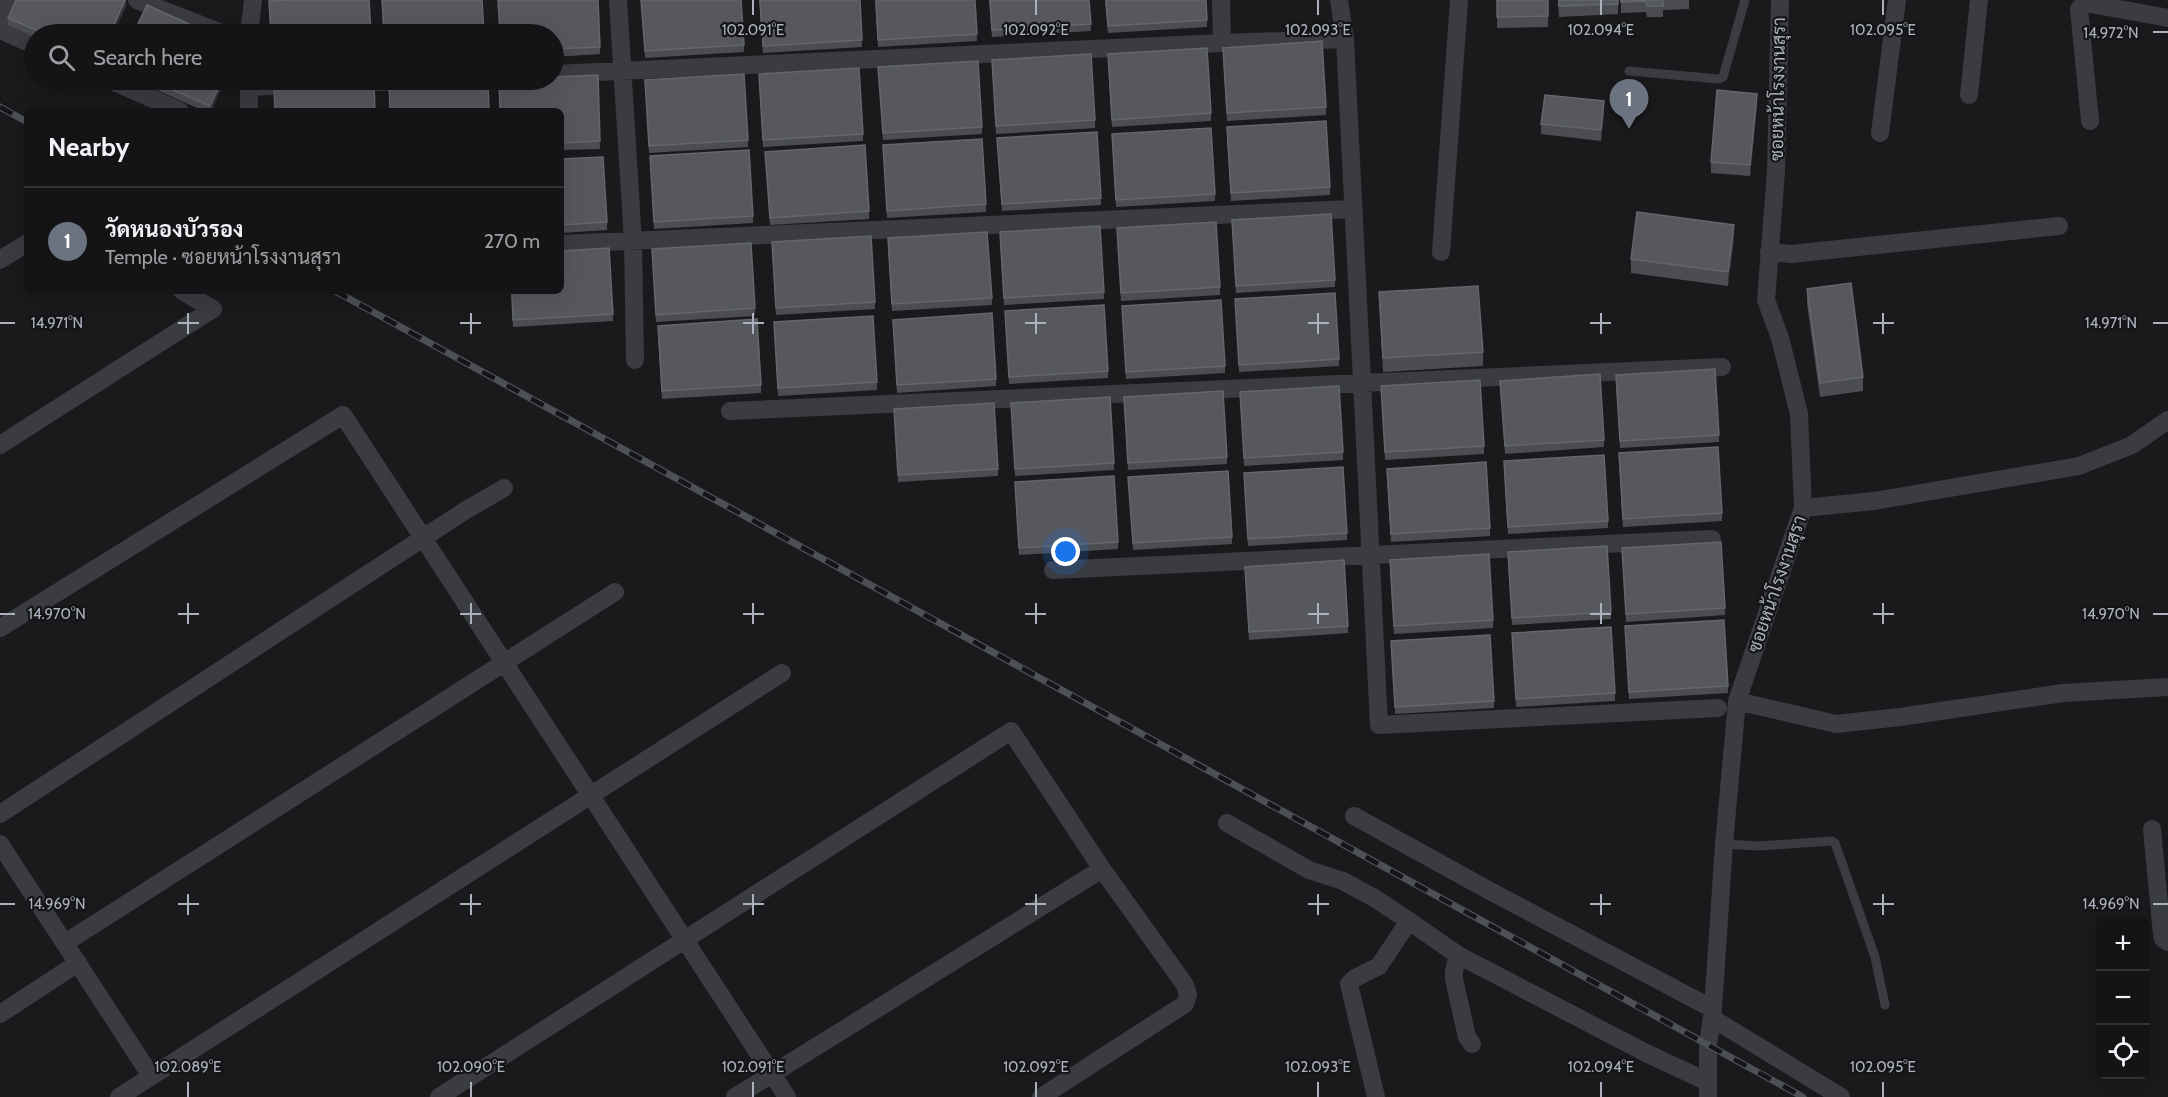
<!DOCTYPE html>
<meta charset="utf-8">
<style>
:root{--surface:#141416;--page:#212123;--text:#f1f3f6;--muted:#9d9ea1;--line:#333335;--accent:#ffad2f}
body{margin:0;font-family:Cabin,Sarabun,sans-serif;background:var(--page);color:var(--text)}
.controls{position:absolute;right:18px;bottom:18px;display:grid;overflow:hidden;border-radius:9px;box-shadow:0 6px 24px #0002}
.controls button{width:54px;height:54px;display:grid;place-items:center;padding:0;border:0;border-bottom:2px solid var(--line);background:var(--surface);color:var(--text);font:30px sans-serif}
.you{position:absolute;left:1066px;top:552px;width:21px;height:21px;margin:-15px;border:4px solid #fff;border-radius:50%;background:#1a73e8;box-shadow:0 0 0 9px #1a73e833}
.badge{display:grid;place-items:center;width:39px;height:39px;border-radius:50%;background:var(--accent);color:#fff;font-size:20px;font-weight:700}
.pin{position:absolute;translate:-50% -50px;filter:drop-shadow(0 2px 3px #0008)}
.pin::after{content:'';position:absolute;top:32px;width:21px;height:18px;background:inherit;clip-path:polygon(0 0,100% 0,50% 100%)}
.list{margin:0;padding:0;list-style:none}
h2{display:flex;justify-content:space-between;align-items:center;height:78px;margin:0;padding:0 24px;font-size:26px}
h2 small{font-size:20px;font-weight:400;color:var(--muted)}
.list li{display:grid;grid-template-columns:39px 1fr auto;gap:18px;align-items:center;box-sizing:border-box;height:108px;padding:0 24px;border-top:2px solid var(--line)}
.list b{display:block;font-size:22px;white-space:nowrap}
.list p{margin:0;font-size:20px;white-space:nowrap;color:var(--muted)}
.list em{font-size:20px;font-style:normal;color:var(--muted)}
.icon{flex:none;width:33px;height:33px;fill:none;stroke:currentColor;stroke-width:2;stroke-linecap:round;stroke-linejoin:round}
.map{position:relative;flex:none;width:2168px;height:1097px;overflow:hidden}
.search{position:absolute;background:var(--surface);box-shadow:0 6px 24px #0002;left:24px;top:24px;width:540px;height:66px;display:flex;align-items:center;gap:15px;box-sizing:border-box;padding:0 21px;border-radius:33px;color:var(--muted);font-size:22px}
.panel{position:absolute;background:var(--surface);box-shadow:0 6px 24px #0002;left:24px;top:108px;width:540px;height:186px;border-radius:9px}
.map>svg:first-child{display:block}
.lines{fill:none;stroke-linecap:round;stroke-linejoin:round}
.service{stroke:#3a3c42;stroke-width:9}
.minor{stroke:#3a3c42;stroke-width:18}
.rail-casing{stroke:#4d5057;stroke-width:7}
.rail{stroke:#151518;stroke-width:4.5;stroke-dasharray:14;stroke-linecap:butt}
.wall{fill:#4b4d52}
.shaded-wall{fill:#333438}
.building{fill:#56585e;stroke:#63666c;stroke-width:1.5}
.ticks{fill:none;stroke:#abb2bd;stroke-width:2}
.labels{text-anchor:middle;dominant-baseline:central;stroke-width:4.5;stroke-linejoin:round;paint-order:stroke}
.street-label{font-size:18px;fill:#abb2bd;stroke:#151518}
.ticks-label{font-size:15px;text-anchor:middle;fill:#abb2bd;stroke:#151518;stroke-width:4.5;stroke-linejoin:round;paint-order:stroke}
</style>
<div class="map">
<svg width="2168" height="1097" viewBox="0 0 2168 1097">
<rect width="100%" height="100%" fill="#1a1a1d"/>
<g class="lines">
<!-- service -->
<path class="service" d="M1629 71 1719 79 1723 77 1745 0
M1724 844 1758 846 1832 841 1835 843 1875 957 1885 1005"/>
<!-- minor -->
<path class="minor" d="M137 0 224 34
M618 0 633 242 635 360
M1221 0 1222 43
M1339 0 1345 39 1379 725 1718 708
M0 21 9 0
M0 30 34 45
M249 34 253 0
M554 74 1222 43 1345 39
M110 80 180 111
M249 80V111
M249 87 430 80
M1969 95 1979 0
M2090 121 2079 9 2084 4H2091L2168 18
M1880 133 1897 0
M561 244 1352 209
M1441 252 1459 0
M1769 252 1791 254 2059 226
M0 260 27 243
M730 411 1722 367
M0 445 213 309 182 291
M1803 508 1874 501 2079 466 2132 445 2168 420
M1053 570 1712 539
M0 628 343 415 787 1097
M1737 701 1836 724 1900 717 2063 693 2168 687
M0 814 466 510 504 488
M1354 816 1490 891 1713 1009
M1227 823 1309 870 1343 881 1376 899 1409 921
M2152 829 2162 935 2163 939 2168 942
M0 844 151 1076
M65 943 615 592
M0 1014 78 963
M1712 1018 1841 1097
M1472 1044 1467 1037 1454 979V971L1458 955 1646 1053 1708 1082
M119 1097 782 673
M439 1097 1011 731 1102 869 735 1097
M1041 1097 1185 1004 1188 995 1185 985 1102 869
M1376 1097 1349 984 1355 978 1379 966 1409 921 1458 955
M1708 1097V1045L1713 1009 1724 844 1737 701 1803 508 1799 414 1780 338 1766 300 1776 172 1780 0"/>
<defs>
<path id="rail" d="M0 107 27 122
M335 291 1803 1097"/>
</defs>
<!-- rail casing -->
<use href="#rail" class="rail-casing"/>
<!-- rail -->
<use href="#rail" class="rail"/>
</g>
<!-- wall -->
<path class="wall" d="M126 0V6L113 34H34V37L8 25V18Z
M641 0 744 45V52L645 58Z
M759 0H860L862 47 763 53Z
M875 0H975L977 41 878 47Z
M989 0H1089L1091 31 992 37Z
M1105 0 1207 20V27L1108 33Z
M1497 0H1548V27L1497 28Z
M1558 0H1618V14L1559 17Z
M1621 0H1689V9L1663 10V17H1647L1646 12 1621 13Z
M554 34 600 47V54L554 57Z
M1223 55 1326 107V115L1227 121Z
M992 60 1095 120V128L996 134Z
M1108 61 1211 113V121L1112 127Z
M878 67 982 127V134L883 140Z
M598 75 600 149 561 150V111Z
M134 80H225L211 111H204Z
M645 80 748 140V147L649 153Z
M759 81 863 134V141L763 147Z
M1757 105 1750 176 1711 173V162Z
M1604 112 1601 141 1541 134V124Z
M1112 134 1215 194V201L1116 207Z
M1227 135 1330 187V195L1231 201Z
M997 138 1101 198V205L1002 211Z
M883 145 986 204V212L887 218Z
M765 152 869 211V219L770 225Z
M650 156 753 216V223L654 229Z
M561 159 607 222V230L561 233Z
M1232 220 1335 280V287L1236 293Z
M1117 235 1220 287V295L1121 301Z
M1000 239 1104 292V299L1004 305Z
M1734 239 1728 286 1631 273V259Z
M888 245 992 298V305L892 311Z
M652 249 755 308V316L656 322Z
M772 249 875 302V309L776 315Z
M1807 289 1863 377V391L1820 397 1807 304Z
M511 291 613 314V321L513 327Z
M1379 292 1483 352V366L1383 372Z
M1235 299 1339 359V366L1239 372Z
M1122 306 1225 366V373L1126 379Z
M1005 311 1108 371V378L1009 384Z
M893 327 996 379V386L897 393Z
M774 330 877 382V390L778 396Z
M658 333 761 385V393L662 399Z
M1500 381 1604 440V447L1505 454Z
M1616 382 1719 435V442L1620 448Z
M1381 386 1484 446V454L1385 460Z
M1240 392 1343 452V460L1244 466Z
M1124 397 1227 457V464L1128 470Z
M1011 403 1114 463V470L1015 476Z
M894 409 998 469V476L898 482Z
M1619 461 1722 513V521L1623 527Z
M1504 468 1608 521V528L1508 534Z
M1387 476 1490 528V536L1391 542Z
M1128 477 1232 537V544L1133 550Z
M1244 480 1347 533V540L1248 546Z
M1015 489 1118 542V549L1019 555Z
M1622 548 1725 608V615L1626 622Z
M1508 559 1611 612V619L1512 625Z
M1245 567 1348 626V633L1249 640Z
M1390 568 1493 620V628L1394 634Z
M1625 626 1728 686V693L1629 699Z
M1512 633 1615 693V701L1516 707Z
M1391 641 1494 701V708L1395 714Z"/>
<!-- shaded-wall -->
<path class="shaded-wall" d="M125 0 126 6 113 34H110Z
M222 80H225L211 111H210V106Z
M1757 94V105L1750 176V165Z
M1604 101V112L1601 141V130Z
M1734 225V239L1728 286V272Z"/>
<!-- building -->
<path class="building" d="M16 0H125L110 34H45L8 18Z
M286 0H369L371 34H271L269 1Z
M382 0H482L484 34H384Z
M498 0H598L600 47 554 49V34H500Z
M641 0H741L744 45 645 51Z
M760 0H860L862 40 763 46Z
M876 0H975L977 34 878 40Z
M990 0H1089L1091 24 992 30Z
M1106 0H1206L1207 20 1108 26Z
M1497 0H1548V16L1497 17Z
M1559 0H1618V4L1559 6Z
M1621 0H1663V6H1647L1646 1 1621 2Z
M147 5 211 34H133Z
M1322 41 1326 107 1227 113 1223 48Z
M1207 48 1211 113 1112 120 1108 54Z
M1091 54 1095 120 996 126 992 60Z
M978 61 982 127 883 133 878 67Z
M859 68 863 134 763 140 759 74Z
M744 74 748 140 649 146 645 80Z
M598 75 600 141 561 143V111H500L499 80H554V77Z
M150 80H222L210 106Z
M472 80H488L489 111H390L389 83Z
M374 84 375 111H275L274 88Z
M1717 90 1757 94 1750 165 1711 162Z
M1545 95 1604 101 1601 130 1541 124Z
M1326 121 1330 187 1231 193 1227 127Z
M1211 128 1215 194 1116 200 1112 134Z
M1097 132 1101 198 1002 204 997 138Z
M982 139 986 204 887 211 883 145Z
M865 145 869 211 770 218 765 152Z
M749 150 753 216 654 222 650 156Z
M603 157 607 222 561 225V159Z
M1637 212 1734 225 1728 272 1631 259Z
M1331 214 1335 280 1236 286 1232 220Z
M1216 222 1220 287 1121 293 1117 228Z
M1100 226 1104 292 1004 298 1000 232Z
M987 232 992 298 892 304 888 238Z
M871 236 875 302 776 308 772 242Z
M751 243 755 308 656 315 652 249Z
M609 248 613 314 513 320 512 291H561V251Z
M1851 283 1863 377 1820 383 1807 289Z
M1478 286 1483 352 1383 358 1379 292Z
M1335 293 1339 359 1239 365 1235 299Z
M1221 300 1225 366 1126 372 1122 306Z
M1104 305 1108 371 1009 377 1005 311Z
M992 313 996 379 897 385 893 320Z
M873 316 877 382 778 388 774 322Z
M757 319 761 385 662 391 658 326Z
M1715 369 1719 435 1620 441 1616 375Z
M1600 374 1604 440 1505 446 1500 381Z
M1480 380 1484 446 1385 452 1381 386Z
M1339 386 1343 452 1244 458 1240 392Z
M1223 391 1227 457 1128 463 1124 397Z
M1110 397 1114 463 1015 469 1011 403Z
M994 403 998 469 898 475 894 409Z
M1718 447 1722 513 1623 519 1619 453Z
M1604 455 1608 521 1508 527 1504 461Z
M1486 462 1490 528 1391 534 1387 469Z
M1343 467 1347 533 1248 539 1244 473Z
M1228 471 1232 537 1133 543 1128 477Z
M1114 476 1118 542 1019 548 1015 482Z
M1721 542 1725 608 1626 614 1622 548Z
M1607 546 1611 612 1512 618 1508 552Z
M1489 554 1493 620 1394 626 1390 560Z
M1344 560 1348 626 1249 632 1245 567Z
M1724 620 1728 686 1629 692 1625 626Z
M1611 627 1615 693 1516 699 1512 633Z
M1490 635 1494 701 1395 707 1391 641Z"/>
<!-- ticks -->
<path class="ticks" d="M753 0V15M1036 0V15M1318 0V15M1601 0V15M1883 0V15M2153 32H2168M188 313V334M471 313V334M753 313V334M1036 313V334M1318 313V334M1601 313V334M1883 313V334M0 323H15M178 323H199M460 323H481M743 323H764M1025 323H1046M1308 323H1329M1590 323H1611M1873 323H1894M2153 323H2168M188 603V624M471 603V624M753 603V624M1036 603V624M1318 603V624M1601 603V624M1883 603V624M0 614H15M178 614H199M460 614H481M743 614H764M1025 614H1046M1308 614H1329M1590 614H1611M1873 614H1894M2153 614H2168M188 894V915M471 894V915M753 894V915M1036 894V915M1318 894V915M1601 894V915M1883 894V915M0 904H15M178 904H199M460 904H481M743 904H764M1025 904H1046M1308 904H1329M1590 904H1611M1873 904H1894M2153 904H2168M188 1082V1097M471 1082V1097M753 1082V1097M1036 1082V1097M1318 1082V1097M1601 1082V1097M1883 1082V1097"/>
<g class="labels">
<!-- street labels -->
<g class="street-label">
<text transform="translate(1778 89) rotate(-89)">ซอยหน้าโรงงานสุรา</text>
<text transform="translate(1777 584) rotate(-71)">ซอยหน้าโรงงานสุรา</text>
</g>
</g>
<g class="ticks-label">
<text x="753" y="35">102.091°E</text>
<text x="1036" y="35">102.092°E</text>
<text x="1318" y="35">102.093°E</text>
<text x="1601" y="35">102.094°E</text>
<text x="1883" y="35">102.095°E</text>
<text x="2111" y="38">14.972°N</text>
<text x="57" y="328">14.971°N</text>
<text x="2111" y="328">14.971°N</text>
<text x="57" y="619">14.970°N</text>
<text x="2111" y="619">14.970°N</text>
<text x="57" y="909">14.969°N</text>
<text x="2111" y="909">14.969°N</text>
<text x="188" y="1072">102.089°E</text>
<text x="471" y="1072">102.090°E</text>
<text x="753" y="1072">102.091°E</text>
<text x="1036" y="1072">102.092°E</text>
<text x="1318" y="1072">102.093°E</text>
<text x="1601" y="1072">102.094°E</text>
<text x="1883" y="1072">102.095°E</text>
</g>
</svg>
<div class="controls">
<button>+</button>
<button>−</button>
<button><svg class="icon" aria-label="locate" viewBox="0 0 24 24"><circle cx="12" cy="12" r="6"/><path d="M12 2v4M12 18v4M2 12h4M18 12h4"/></svg></button>
</div>
<div class="you"></div>
<div class="pin badge" style="left:1629px;top:129px;background:#6b7280">1</div>
<div class="search"><svg class="icon" aria-label="search" viewBox="0 0 24 24"><circle cx="10" cy="10" r="6"/><path d="M15 15l6 6"/></svg>Search here</div>
<section class="panel">
<h2>Nearby<small></small></h2>
<ul class="list">
<li><span class="badge" style="background:#6b7280">1</span><div><b>วัดหนองบัวรอง</b><p>Temple · ซอยหน้าโรงงานสุรา</p></div><em>270 m</em></li>
</ul>
</section>
</div>
